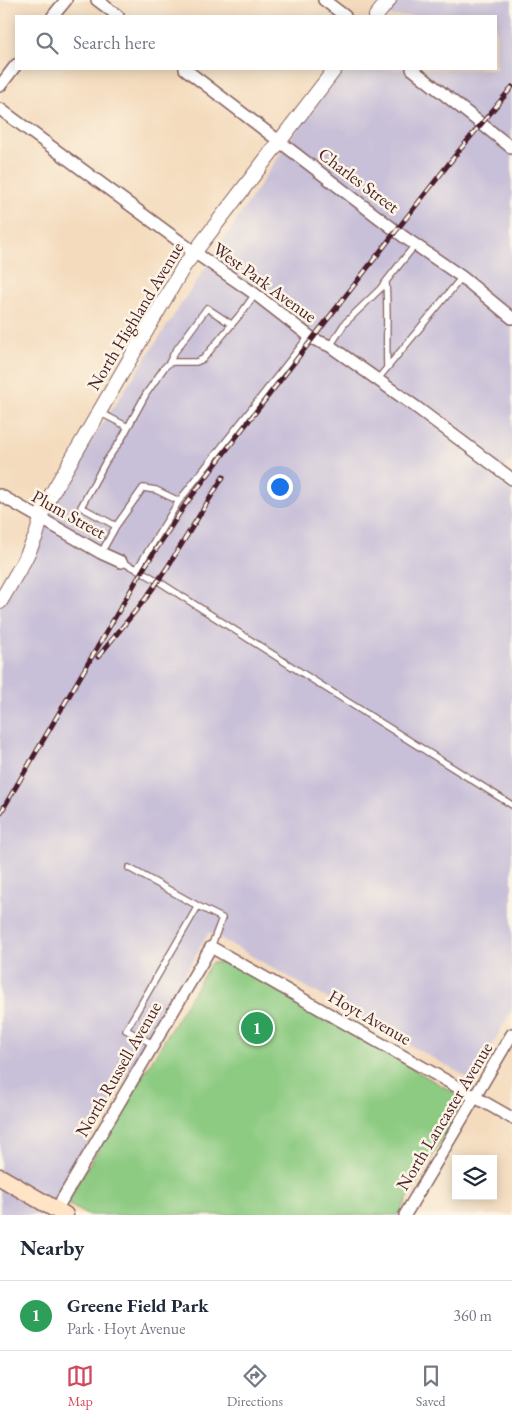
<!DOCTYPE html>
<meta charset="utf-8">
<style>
:root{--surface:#fff;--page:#f2f2f3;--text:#1f2937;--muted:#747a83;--line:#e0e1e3;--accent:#d1495b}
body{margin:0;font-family:"EB Garamond",serif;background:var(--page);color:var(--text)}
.controls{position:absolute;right:15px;bottom:15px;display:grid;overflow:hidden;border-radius:0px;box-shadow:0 2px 12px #0003}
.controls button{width:45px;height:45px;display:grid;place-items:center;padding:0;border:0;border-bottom:1px solid var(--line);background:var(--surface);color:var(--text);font:25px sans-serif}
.you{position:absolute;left:279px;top:486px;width:18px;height:18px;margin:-12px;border:4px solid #fff;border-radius:50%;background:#1a73e8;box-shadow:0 0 0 8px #1a73e833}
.badge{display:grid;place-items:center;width:32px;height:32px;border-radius:50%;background:var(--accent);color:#fff;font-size:16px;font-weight:700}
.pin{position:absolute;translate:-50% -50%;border:2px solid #fff;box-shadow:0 1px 5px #0006}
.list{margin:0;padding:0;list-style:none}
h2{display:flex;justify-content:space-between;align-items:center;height:65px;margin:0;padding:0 20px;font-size:21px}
h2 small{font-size:16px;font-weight:400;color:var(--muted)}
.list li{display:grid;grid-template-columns:32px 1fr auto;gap:15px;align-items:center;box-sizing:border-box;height:70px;padding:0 20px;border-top:1px solid var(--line)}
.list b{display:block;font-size:19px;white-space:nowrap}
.list p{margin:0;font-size:16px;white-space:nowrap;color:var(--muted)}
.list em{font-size:16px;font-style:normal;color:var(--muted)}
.icon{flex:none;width:28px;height:28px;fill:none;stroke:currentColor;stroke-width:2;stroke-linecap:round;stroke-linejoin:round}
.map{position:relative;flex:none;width:512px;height:1215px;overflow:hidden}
.search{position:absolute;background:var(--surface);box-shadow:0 2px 12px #0003;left:15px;right:15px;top:15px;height:55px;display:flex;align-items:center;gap:12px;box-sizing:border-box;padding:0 18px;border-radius:0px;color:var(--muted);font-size:19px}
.sheet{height:135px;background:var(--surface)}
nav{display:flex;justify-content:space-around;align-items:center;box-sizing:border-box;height:70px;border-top:1px solid var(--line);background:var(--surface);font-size:14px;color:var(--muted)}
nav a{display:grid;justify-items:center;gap:2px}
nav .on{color:var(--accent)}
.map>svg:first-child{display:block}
.industrial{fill:#c8bfd8}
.green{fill:#8dcb82;stroke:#6c7556}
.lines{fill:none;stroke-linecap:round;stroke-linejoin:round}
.service-casing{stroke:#86615e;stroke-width:8}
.minor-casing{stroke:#86615e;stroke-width:14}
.tertiary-casing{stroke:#86615e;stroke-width:16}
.secondary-casing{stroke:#86615e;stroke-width:19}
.service{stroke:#fff;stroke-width:5.5}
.minor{stroke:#fff;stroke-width:11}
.tertiary{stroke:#fff;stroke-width:14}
.secondary{stroke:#ffe4c6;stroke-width:16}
.rail-casing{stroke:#4a1f2b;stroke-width:5}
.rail{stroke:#fcf5e5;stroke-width:3;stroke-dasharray:9;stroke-linecap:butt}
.labels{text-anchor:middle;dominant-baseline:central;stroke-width:5;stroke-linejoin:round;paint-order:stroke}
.street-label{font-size:18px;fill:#4a1f2b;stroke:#fcf5e5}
</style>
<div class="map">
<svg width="512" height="1215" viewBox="0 0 512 1215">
<rect width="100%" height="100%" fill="#fcf5e5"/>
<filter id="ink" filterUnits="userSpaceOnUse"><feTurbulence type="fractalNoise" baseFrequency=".02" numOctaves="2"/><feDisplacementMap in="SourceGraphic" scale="10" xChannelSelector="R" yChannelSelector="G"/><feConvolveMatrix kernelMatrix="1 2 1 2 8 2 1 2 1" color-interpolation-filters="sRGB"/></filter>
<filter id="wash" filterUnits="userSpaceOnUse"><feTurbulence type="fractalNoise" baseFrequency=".0096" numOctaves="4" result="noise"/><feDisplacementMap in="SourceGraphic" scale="20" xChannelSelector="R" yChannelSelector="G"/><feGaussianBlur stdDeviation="1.12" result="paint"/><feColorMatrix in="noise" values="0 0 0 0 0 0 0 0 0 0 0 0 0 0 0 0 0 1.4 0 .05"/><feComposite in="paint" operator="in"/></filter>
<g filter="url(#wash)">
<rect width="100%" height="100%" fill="#f4dbbd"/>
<!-- industrial -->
<path class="industrial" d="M397 0H512V459L499 475 512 484V1010L472 1080 209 932 46 1215H0V594L55 496 292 136 344 69H496V16H384Z"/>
<!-- green -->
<path class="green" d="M228 962 456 1094 461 1099 460 1109 398 1215H87L66 1203 211 963Z"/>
</g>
<g filter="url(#ink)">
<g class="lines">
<defs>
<path id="service" d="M386 282C388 310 386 339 387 368
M330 346 345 323 380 289 415 245
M169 363 174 353 207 308 231 324
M377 380 462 277
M99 412 128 427
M179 501 309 336
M116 526 143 488 156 490 179 501 137 569
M101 553 116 526 81 507 106 461 121 440 146 394 164 368 169 363 173 362H196L203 359 243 311 255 294
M121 562 137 569 158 581 324 687 512 805
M129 868 198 906
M153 1044 126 1030 198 906 222 918 211 947"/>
<path id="minor" d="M97 0 118 16
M324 0 345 16
M53 16 66 0
M185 69 404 237 462 277 512 318
M412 69 512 148
M0 86 16 65
M0 109 194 252 255 294 313 339 330 346 416 407 512 479
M0 495 101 553 121 562
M56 1210 211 947 512 1118
M405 1215 512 1034"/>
<path id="tertiary" d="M376 16 389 0
M0 602 24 561 36 536 45 505 55 488 184 266 335 69"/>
<path id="secondary" d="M0 1177 65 1215"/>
</defs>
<!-- service casing -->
<use href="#service" class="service-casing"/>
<!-- minor casing -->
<use href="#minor" class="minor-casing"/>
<!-- tertiary casing -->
<use href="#tertiary" class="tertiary-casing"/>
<!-- secondary casing -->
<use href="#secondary" class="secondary-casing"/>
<!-- service -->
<use href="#service" class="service"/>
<!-- minor -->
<use href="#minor" class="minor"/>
<!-- tertiary -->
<use href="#tertiary" class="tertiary"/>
<!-- secondary -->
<use href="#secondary" class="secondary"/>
<defs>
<path id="rail" d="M98 657 146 598 167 568 223 477
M0 814 142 571 185 505 237 436 396 231 458 152 512 87"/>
</defs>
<!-- rail casing -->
<use href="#rail" class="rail-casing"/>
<!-- rail -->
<use href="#rail" class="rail"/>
</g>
</g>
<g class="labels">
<!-- street labels -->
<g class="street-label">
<text transform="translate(359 180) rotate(37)">Charles Street</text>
<text transform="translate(265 282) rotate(36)">West Park Avenue</text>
<text transform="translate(135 316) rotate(-59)">North Highland Avenue</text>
<text transform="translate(69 514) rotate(29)">Plum Street</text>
<text transform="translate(370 1017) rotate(30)">Hoyt Avenue</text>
<text transform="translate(118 1069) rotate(-60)">North Russell Avenue</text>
<text transform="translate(444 1116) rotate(-59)">North Lancaster Avenue</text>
</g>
</g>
</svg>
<div class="controls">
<button><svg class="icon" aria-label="layers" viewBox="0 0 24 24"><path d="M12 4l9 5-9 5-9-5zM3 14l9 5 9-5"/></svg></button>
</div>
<div class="you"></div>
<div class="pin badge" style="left:257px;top:1028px;background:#2e9e5b">1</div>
<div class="search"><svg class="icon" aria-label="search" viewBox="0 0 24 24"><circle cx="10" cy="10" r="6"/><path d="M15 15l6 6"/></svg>Search here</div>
</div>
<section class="sheet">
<h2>Nearby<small></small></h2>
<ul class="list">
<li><span class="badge" style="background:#2e9e5b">1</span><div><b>Greene Field Park</b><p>Park · Hoyt Avenue</p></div><em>360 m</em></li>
</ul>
</section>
<nav>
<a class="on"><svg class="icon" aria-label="map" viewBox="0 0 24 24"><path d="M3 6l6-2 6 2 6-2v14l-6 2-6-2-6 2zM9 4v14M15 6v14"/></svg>Map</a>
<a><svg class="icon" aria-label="directions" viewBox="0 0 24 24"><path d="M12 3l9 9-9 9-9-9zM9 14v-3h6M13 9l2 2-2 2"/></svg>Directions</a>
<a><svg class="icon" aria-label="saved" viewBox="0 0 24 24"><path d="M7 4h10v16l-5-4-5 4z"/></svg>Saved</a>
</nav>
